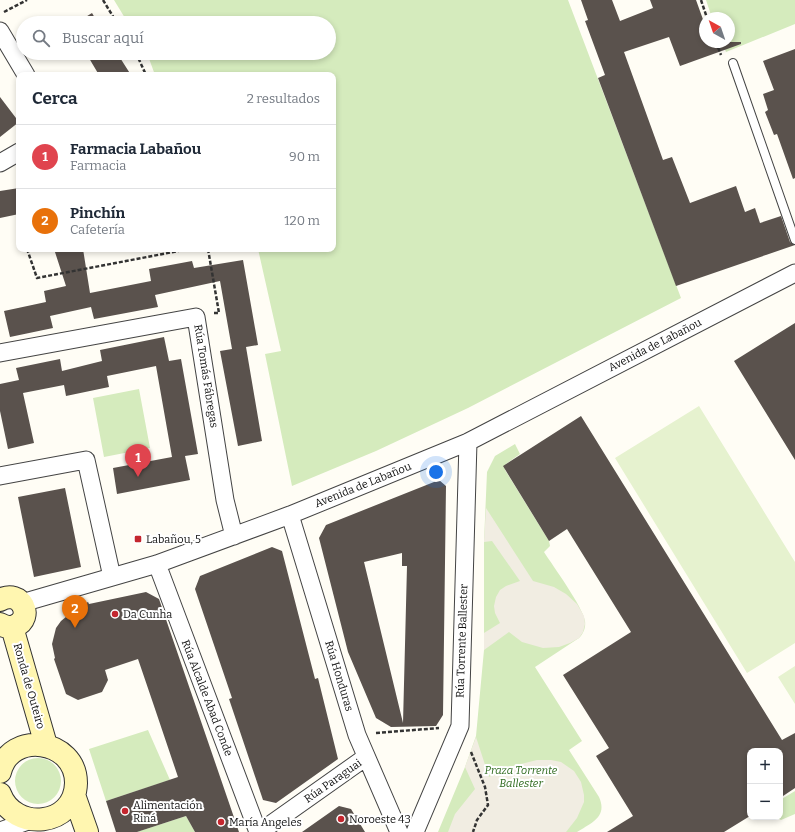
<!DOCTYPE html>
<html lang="es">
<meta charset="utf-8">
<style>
:root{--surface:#fff;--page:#f2f2f3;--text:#1f2937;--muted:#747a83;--line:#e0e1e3;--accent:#c4262e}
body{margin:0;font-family:Bitter,serif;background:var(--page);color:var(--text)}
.controls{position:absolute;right:12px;bottom:12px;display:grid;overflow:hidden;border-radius:8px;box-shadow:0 2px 6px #0003}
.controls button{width:36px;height:36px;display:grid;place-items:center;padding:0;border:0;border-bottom:1px solid var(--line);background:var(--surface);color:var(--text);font:20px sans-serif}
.compass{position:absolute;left:699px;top:12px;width:36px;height:36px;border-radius:50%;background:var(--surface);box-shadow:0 2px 6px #0003;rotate:320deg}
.you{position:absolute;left:436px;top:472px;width:14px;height:14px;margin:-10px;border:3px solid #fff;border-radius:50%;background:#1a73e8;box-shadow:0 0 0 6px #1a73e833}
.badge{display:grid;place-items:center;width:26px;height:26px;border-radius:50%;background:var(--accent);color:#fff;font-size:13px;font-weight:700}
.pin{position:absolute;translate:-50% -33px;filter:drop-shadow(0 1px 2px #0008)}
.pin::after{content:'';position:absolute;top:21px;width:14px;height:12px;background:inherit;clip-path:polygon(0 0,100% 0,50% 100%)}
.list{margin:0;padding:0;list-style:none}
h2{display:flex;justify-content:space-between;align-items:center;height:52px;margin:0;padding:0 16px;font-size:17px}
h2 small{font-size:13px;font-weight:400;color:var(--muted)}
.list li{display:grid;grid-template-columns:26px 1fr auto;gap:12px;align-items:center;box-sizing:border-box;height:64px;padding:0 16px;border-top:1px solid var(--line)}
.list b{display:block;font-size:15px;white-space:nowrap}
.list p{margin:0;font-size:13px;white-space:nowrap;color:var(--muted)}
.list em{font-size:13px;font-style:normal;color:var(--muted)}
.icon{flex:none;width:22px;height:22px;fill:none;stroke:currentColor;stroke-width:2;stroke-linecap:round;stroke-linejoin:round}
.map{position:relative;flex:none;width:795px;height:832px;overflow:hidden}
.search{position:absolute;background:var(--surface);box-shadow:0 2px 6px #0003;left:16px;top:16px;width:320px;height:44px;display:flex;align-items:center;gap:10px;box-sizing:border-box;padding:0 14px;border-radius:22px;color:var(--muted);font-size:15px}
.panel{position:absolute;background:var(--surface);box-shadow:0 2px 6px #0003;left:16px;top:72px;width:320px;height:180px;border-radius:8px}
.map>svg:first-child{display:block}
.green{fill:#d5ebbd}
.pitch{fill:#e6f2cf}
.plaza{fill:#f1ede2}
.building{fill:#5a524d;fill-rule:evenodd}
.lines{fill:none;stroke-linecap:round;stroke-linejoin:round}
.lane-casing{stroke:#444;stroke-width:10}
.street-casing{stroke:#444;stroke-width:19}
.secondary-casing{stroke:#333;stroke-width:24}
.path{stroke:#333;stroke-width:2.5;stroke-dasharray:4 2;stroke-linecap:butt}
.lane{stroke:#fff;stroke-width:8}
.street{stroke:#fff;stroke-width:17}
.secondary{stroke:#fff6b0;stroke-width:22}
.poi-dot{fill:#c4262e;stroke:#fff;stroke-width:1.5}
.labels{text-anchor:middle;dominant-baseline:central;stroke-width:4;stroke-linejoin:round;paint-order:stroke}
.street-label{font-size:11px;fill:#111;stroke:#fff}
.poi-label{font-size:11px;fill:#111;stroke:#fff;text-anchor:start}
.park-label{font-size:11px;font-style:italic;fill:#2f6b1f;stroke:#fff}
</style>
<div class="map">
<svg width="795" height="832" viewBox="0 0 795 832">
<rect width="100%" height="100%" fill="#fffdf5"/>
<!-- green -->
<path class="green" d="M114 0H568L681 298 468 408 376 451 292 486 265 354 281 351 258 249H333V75H155L147 53H329V23H128Z
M706 0H795V24L726 52 722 42H729V18H712Z
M139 389 150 448 104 457 93 398Z
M515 444 520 454 506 464 505 470 549 541 550 546 544 552C553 566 583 607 585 621 586 628 583 634 579 638L535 667 582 741 569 750 599 797C608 817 591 823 577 832H438L465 767 476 736 484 650V542L487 472 495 456Z
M148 730 170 780 106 801 89 749Z
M15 781a23 23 0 1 1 46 0a23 23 0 1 1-46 0Z
M795 791V814L781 820 776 817H780V800Z
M186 816 195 832H137Z"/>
<!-- pitch -->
<path class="pitch" d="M699 406 795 562V643L747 673 615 458Z
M795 666V704L778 677Z"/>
<!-- plaza -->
<path class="plaza" d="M486 508 533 581 554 587 566 594 577 604 584 616 585 624 583 632 579 638 570 643 559 647 543 648 522 642 509 632 484 650V633L500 623 495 613 494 606 496 597 500 590 506 586 520 581 492 541 484 542Z
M476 737 489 777 513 766 537 760H551L561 762 574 771 581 782 584 795V802L577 818 566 832H448L455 814 475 789 465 767Z"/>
<!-- building -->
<path class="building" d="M581 0H612L620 21 653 8 650 0H696L705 25V42H741V44L680 66 669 37 624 52 663 160 672 157 690 203 736 186 745 212 755 208 760 223 781 216 790 242 795 245 676 286 598 78 605 75 585 21 588 20Z
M92 13 98 23H76Z
M795 49V178L793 179 777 134 774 135 765 112 768 110 763 94 774 90 763 61Z
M86 53H117L131 75H99Z
M0 97 19 122 0 137Z
M19 188V214L0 218V191Z
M54 249H83L90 293 151 281 149 269 192 261 194 268 243 260 258 345 246 347 262 441 238 446 220 351 232 349 220 281 155 295 158 307 94 319 91 307 50 316 53 328 10 337 4 311 46 302 44 291 66 286Z
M795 323V460L734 361Z
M164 337 169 361 181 359 198 454 185 456 190 480 117 494 113 468 172 457 156 366 107 376 109 387 66 396 64 385 23 393 34 443 8 449 0 411V384L19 380 16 368 60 359 62 371 102 361 100 350Z
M581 416 782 740 795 733V788L780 798V751H750V816L724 832H607L633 816 596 756 609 748 563 675 631 632 567 529 549 541 503 466Z
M439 480 446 486 443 715 436 726 391 727 376 718 348 652 319 538 326 525ZM402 553V566H407L403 723 364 562Z
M65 488 81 567 34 577 18 497Z
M272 547 282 551 315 679 318 678 338 759 276 803 263 800 229 699 232 698 195 589 200 576Z
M146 592 159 599 239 832H195L186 816 137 832H116L106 801 178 777 153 703 138 659 105 670 108 680 102 692 78 700 66 694 54 659 55 658 52 644 56 628 61 621 77 608 88 602 89 604Z
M339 806 351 809 365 832H302Z"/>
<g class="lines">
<defs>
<path id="lane" d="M733 63 795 240"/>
<path id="street" d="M0 31 26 75
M0 163 19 152
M0 353 196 317 225 500 234 536
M0 476 86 460 112 577
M290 515 357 735 399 832
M157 564 258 832
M22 603 157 564 290 515 468 442 795 273
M0 831 28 821
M260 832 366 757
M415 832 460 726 468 442"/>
<path id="secondary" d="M0 600C21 588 35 618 15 626 10 628 5 627 0 624
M12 627 46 745
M0 772C10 730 76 739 76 783 75 827 14 832 0 794
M74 795 87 832"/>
</defs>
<!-- lane casing -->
<use href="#lane" class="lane-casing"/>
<!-- street casing -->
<use href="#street" class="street-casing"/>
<!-- secondary casing -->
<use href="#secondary" class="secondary-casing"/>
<!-- path -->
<path class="path" d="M103 0 117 23
M701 0 707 18
M4 12 27 0
M716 42 721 55
M136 53 146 75
M27 249 37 278 189 249
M208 249 219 313H214
M376 733 439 728
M471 752 485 787 488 805 477 820 473 832"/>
<!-- lane -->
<use href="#lane" class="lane"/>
<!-- street -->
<use href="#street" class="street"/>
<!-- secondary -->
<use href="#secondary" class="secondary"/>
</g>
<!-- markers -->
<g class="poi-dot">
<rect x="134" y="535" width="8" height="8" rx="2"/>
<circle cx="115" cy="614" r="4"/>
<circle cx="125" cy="811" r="4"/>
<circle cx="341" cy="819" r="4"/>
<circle cx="221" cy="822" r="4"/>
</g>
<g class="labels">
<!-- street labels -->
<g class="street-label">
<text transform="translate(655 345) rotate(-27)">Avenida de Labañou</text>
<text transform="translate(206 376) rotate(81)">Rúa Tomás Fábregas</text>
<text transform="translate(363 485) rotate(-22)">Avenida de Labañou</text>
<text transform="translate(462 641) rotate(-88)">Rúa Torrente Ballester</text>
<text transform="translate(339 676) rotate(73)">Rúa Honduras</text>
<text transform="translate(29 686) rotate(74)">Ronda de Outeiro</text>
<text transform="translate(207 698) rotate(69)">Rúa Alcalde Abad Conde</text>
<text transform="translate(333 781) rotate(-35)">Rúa Paraguai</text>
</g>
<!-- poi labels -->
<g class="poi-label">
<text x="146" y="539">Labañou, 5</text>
<text x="123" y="614">Da Cunha</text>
<text x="133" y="805">Alimentación<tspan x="133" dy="13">Riná</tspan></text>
<text x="349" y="819">Noroeste 43</text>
<text x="229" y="822">María Angeles</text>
</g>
<!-- park labels -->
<g class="park-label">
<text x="521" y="770">Praza Torrente<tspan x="521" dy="13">Ballester</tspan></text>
</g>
</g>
</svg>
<div class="controls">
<button>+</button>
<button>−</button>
</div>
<svg class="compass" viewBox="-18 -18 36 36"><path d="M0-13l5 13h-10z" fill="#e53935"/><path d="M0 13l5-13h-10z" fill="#747a83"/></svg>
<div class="you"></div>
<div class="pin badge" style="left:138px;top:477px;background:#e0444e">1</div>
<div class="pin badge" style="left:75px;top:628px;background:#e8710a">2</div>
<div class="search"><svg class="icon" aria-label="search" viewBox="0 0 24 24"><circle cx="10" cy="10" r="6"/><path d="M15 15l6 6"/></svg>Buscar aquí</div>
<section class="panel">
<h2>Cerca<small>2 resultados</small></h2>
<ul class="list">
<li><span class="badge" style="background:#e0444e">1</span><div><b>Farmacia Labañou</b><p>Farmacia</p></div><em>90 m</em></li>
<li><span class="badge" style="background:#e8710a">2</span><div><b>Pinchín</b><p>Cafetería</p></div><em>120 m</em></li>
</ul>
</section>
</div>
